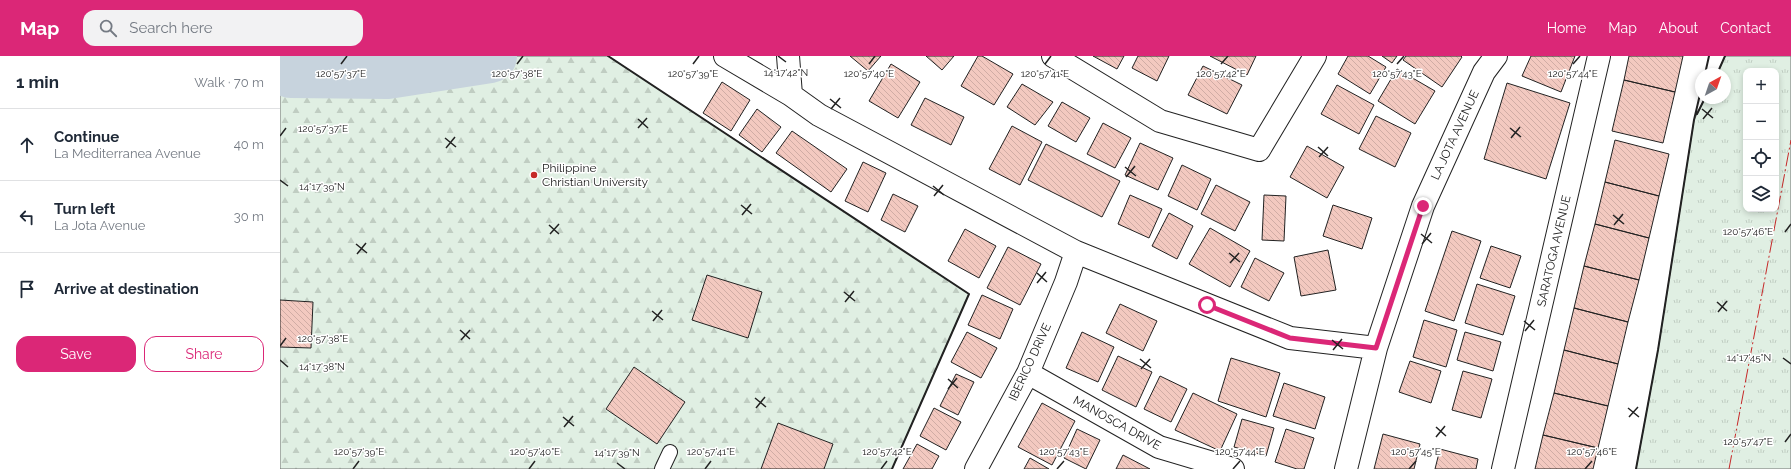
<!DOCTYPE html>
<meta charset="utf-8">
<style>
:root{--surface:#fff;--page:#f2f2f3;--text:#1f2937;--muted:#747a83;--line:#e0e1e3;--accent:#db2777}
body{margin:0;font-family:Raleway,sans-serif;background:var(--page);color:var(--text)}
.controls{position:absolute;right:12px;top:12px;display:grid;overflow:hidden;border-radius:8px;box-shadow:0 2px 6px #0003}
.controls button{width:36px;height:36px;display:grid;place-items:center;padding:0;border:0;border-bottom:1px solid var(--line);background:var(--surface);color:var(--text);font:20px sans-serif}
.compass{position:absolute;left:1415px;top:12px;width:36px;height:36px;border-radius:50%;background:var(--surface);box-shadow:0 2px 6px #0003;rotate:40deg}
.stop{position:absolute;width:12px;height:12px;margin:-9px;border:3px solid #db2777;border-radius:50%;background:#fff}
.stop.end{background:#db2777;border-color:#fff;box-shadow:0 1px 4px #0008}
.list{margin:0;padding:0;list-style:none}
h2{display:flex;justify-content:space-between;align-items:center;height:52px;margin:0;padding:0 16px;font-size:17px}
h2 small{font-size:13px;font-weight:400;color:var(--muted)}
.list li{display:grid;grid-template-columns:26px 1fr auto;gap:12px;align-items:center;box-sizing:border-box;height:72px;padding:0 16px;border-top:1px solid var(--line)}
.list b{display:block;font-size:15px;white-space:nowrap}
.list p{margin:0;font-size:13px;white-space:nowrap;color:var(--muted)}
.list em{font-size:13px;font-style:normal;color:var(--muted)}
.actions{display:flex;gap:8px;padding:12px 16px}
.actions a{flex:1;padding:9px 0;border:1px solid var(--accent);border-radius:12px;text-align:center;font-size:14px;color:var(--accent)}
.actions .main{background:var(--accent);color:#fff}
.icon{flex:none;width:22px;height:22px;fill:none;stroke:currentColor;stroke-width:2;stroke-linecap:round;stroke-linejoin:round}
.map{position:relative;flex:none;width:1511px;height:413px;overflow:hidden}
header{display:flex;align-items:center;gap:24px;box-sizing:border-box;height:56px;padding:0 20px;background:var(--accent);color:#fff}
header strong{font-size:19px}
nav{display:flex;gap:22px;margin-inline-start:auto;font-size:14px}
.search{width:280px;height:36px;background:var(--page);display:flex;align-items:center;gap:10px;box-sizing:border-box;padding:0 14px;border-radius:12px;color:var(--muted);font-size:15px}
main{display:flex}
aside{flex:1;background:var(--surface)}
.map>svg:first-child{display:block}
.forest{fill:url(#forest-firs);stroke:#6f6f6f}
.park{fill:url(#park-tufts);stroke:#6f6f6f;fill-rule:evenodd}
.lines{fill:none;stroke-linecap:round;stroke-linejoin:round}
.river{stroke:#c7d3dd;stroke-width:54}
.building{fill:url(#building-back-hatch);stroke:#222}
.service-casing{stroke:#222;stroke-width:16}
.minor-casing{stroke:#222;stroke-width:24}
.service{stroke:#fff;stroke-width:14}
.minor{stroke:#fff;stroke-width:22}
.wall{stroke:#222;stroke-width:2}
.power{stroke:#c62828;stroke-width:1;stroke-dasharray:14 3 2 3;stroke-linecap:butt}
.route{stroke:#db2777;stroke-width:5}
.ticks{fill:none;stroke:#222;stroke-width:1.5}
.poi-dot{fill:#c62828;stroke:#fff;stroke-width:1.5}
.labels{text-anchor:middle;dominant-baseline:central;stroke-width:3;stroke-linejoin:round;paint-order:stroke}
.street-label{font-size:12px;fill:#222;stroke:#fff}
.poi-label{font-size:12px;fill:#222;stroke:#fff;text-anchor:start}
.ticks-label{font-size:10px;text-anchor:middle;fill:#222;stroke:#fff;stroke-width:3;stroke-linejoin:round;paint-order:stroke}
</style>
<header>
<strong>Map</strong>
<div class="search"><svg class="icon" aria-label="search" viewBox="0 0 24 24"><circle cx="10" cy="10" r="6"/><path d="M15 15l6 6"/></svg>Search here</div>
<nav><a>Home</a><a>Map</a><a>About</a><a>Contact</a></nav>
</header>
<main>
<aside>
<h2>1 min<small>Walk · 70 m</small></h2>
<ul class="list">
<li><svg class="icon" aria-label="ahead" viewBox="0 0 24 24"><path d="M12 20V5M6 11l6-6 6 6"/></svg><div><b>Continue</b><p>La Mediterranea Avenue</p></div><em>40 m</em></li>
<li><svg class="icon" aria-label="left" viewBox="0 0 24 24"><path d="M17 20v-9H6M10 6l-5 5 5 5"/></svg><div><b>Turn left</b><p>La Jota Avenue</p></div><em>30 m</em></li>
<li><svg class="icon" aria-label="arrive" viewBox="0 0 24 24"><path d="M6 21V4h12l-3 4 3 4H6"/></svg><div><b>Arrive at destination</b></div></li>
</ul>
<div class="actions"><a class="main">Save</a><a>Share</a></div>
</aside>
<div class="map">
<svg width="1511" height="413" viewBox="0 0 1511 413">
<defs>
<pattern id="forest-firs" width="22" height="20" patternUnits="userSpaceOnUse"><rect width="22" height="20" fill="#e0efe3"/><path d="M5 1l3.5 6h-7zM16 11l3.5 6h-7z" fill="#c0cdc2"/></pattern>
<pattern id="park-tufts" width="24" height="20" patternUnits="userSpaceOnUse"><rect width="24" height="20" fill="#e0efe3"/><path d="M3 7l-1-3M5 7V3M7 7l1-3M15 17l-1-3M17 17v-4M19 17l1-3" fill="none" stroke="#c0cdc2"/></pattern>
<pattern id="building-back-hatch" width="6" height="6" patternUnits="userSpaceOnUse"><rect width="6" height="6" fill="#f3c9c0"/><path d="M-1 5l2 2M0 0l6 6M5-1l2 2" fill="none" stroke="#d0aca5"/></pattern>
</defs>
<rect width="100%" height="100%" fill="#fff"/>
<!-- forest -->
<path class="forest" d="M0 0H328L689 238 612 413H0Z"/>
<!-- park -->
<path class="park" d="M1445 0H1511V413H1356L1378 294 1414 64 1425 42H1445V18H1437ZM1466 15H1496V153H1466Z"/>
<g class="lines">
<!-- river -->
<path class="river" d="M0 9 11 15 107 16 210 0"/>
</g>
<!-- building -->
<path class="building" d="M570 0H601L588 15Z
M646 0H674L662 14Z
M698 0H702L733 18 714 49 681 30Z
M813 0H844L837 13Z
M858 0H889L877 25 852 12Z
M930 0H976L967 19Z
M1068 0H1088L1106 11 1090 38 1058 18Z
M1102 0H1117L1112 7Z
M1126 0H1181L1182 1 1162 31 1123 4Z
M1251 0H1295L1281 36 1242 20Z
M1349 0H1403L1395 36 1344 24Z
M611 8 640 26 618 62 589 45Z
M923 10 962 29 947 58 908 39Z
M1117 13 1155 35 1135 68 1098 45Z
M1344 24 1395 36 1383 87 1332 75Z
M442 26 470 44 451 75 423 57Z
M1227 27 1290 47 1266 123 1204 103Z
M742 28 773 46 755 69 727 51Z
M1057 29 1094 49 1079 78 1041 58Z
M645 42 684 61 671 89 631 69Z
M782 46 810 62 796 86 768 70Z
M477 53 501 71 482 96 459 79Z
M1096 60 1131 77 1115 111 1079 93Z
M823 67 851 82 835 112 807 98Z
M732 70 762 86 740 129 709 113Z
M512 75 567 113 551 136 496 97Z
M1335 84 1389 98 1379 140 1325 126Z
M860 87 893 102 878 134 845 119Z
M766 88 840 125 822 161 748 124Z
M1027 90 1064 111 1047 142 1010 121Z
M583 106 606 117 588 156 565 145Z
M902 109 931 123 917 154 888 140Z
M1325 126 1379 140 1369 182 1315 168Z
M936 129 970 146 955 175 921 158Z
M613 138 638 150 625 176 601 164Z
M850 139 882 153 869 182 838 168Z
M984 139 1006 140 1004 185 982 184Z
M1053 149 1092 162 1082 193 1043 180Z
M889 157 913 170 897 203 872 190Z
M1315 168 1369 182 1359 224 1304 210Z
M930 172 970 195 950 231 909 208Z
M685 173 716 190 699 222 668 205Z
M1172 175 1201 185 1174 265 1145 255Z
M1211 190 1241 200 1230 232 1200 222Z
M728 191 761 208 740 249 707 232Z
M1048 194 1056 234 1021 240 1014 201Z
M975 202 1004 217 989 245 961 231Z
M1304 210 1359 224 1348 266 1294 252Z
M427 219 482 236 468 282 412 264Z
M1197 228 1235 240 1223 279 1185 267Z
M702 239 733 253 720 283 688 269Z
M0 244 33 246 31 292 0 291Z
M840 248 877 265 863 295 826 277Z
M1294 252 1348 266 1338 308 1284 294Z
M1144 264 1177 274 1166 311 1133 301Z
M687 276 717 292 701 322 671 306Z
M802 276 834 291 818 326 786 312Z
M1185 276 1221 286 1213 315 1177 304Z
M1284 294 1338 308 1328 350 1274 337Z
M838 300 872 316 856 351 822 334Z
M951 302 1000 317 986 361 938 345Z
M1130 305 1161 315 1151 347 1119 336Z
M354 311 405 346 377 388 326 353Z
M1183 315 1212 323 1201 362 1172 354Z
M676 318 694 326 678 359 660 350Z
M880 320 907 333 891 366 864 353Z
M1004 327 1045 341 1035 373 993 360Z
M913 337 957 358 940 395 895 374Z
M1274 337 1328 350 1318 392 1263 379Z
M762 347 795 365 772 409 738 391Z
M654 352 681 366 666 394 640 380Z
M962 363 994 372 986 400 954 391Z
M498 367 553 388 544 413H481Z
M797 373 820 384 806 413 784 402Z
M1006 373 1034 382 1024 413H1017L995 406Z
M1103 378 1140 388 1134 413H1094Z
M1263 379 1318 392 1313 413H1255Z
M637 388 659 400 652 413H623Z
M1160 393 1198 403 1196 413H1155Z
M843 399 870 413H836Z
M750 402 769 413H744Z"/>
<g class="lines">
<defs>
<path id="service" d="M382 413 390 396"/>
<path id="minor" d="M445 0 511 39
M508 0 511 39 539 59 796 196 1010 282 1096 292
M773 0 880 65 979 94 1035 0
M748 317 879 391 953 413
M696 413 748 317 786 226 796 196
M1066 413 1096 292 1143 150 1204 16 1216 0
M1223 413 1319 0"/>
</defs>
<!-- service casing -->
<use href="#service" class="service-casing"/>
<!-- minor casing -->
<use href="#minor" class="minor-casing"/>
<!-- service -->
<use href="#service" class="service"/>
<!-- minor -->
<use href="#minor" class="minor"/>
<!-- wall -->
<path class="wall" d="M328 0 689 238 612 413
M1425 18 1429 0
M1437 18 1445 0
M1417 58 1425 42
M1356 413 1378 294 1414 64 1421 34"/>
<!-- power -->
<path class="power" d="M1449 413 1511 84"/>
</g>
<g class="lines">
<!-- route -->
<path class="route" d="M927 249 1010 282 1096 292 1143 150"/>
</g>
<!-- ticks -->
<path class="ticks" d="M498 0 506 6M61 8 67 0M237 8 243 0M413 8 419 0M589 8 595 0M765 8 771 0M941 8 948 0M1117 8 1124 0M1293 8 1300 0M550 43 561 52M551 53 560 42M1422 53 1433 62M358 63 368 72M1423 63 1432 52M358 72 367 62M1230 72 1241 81M0 80 6 72M165 82 176 91M1231 82 1240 71M1038 91 1048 100M166 92 175 81M1039 101 1048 91M845 111 856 120M846 121 855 110M0 124 8 130M653 130 664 139M654 140 663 129M461 149 472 158M462 159 471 148M1333 159 1344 168M269 169 279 178M1334 169 1343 158M1505 176 1511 168M270 178 279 168M1141 178 1152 187M76 188 87 197M1142 188 1151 177M949 197 960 206M77 198 86 187M950 207 959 197M757 217 767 226M757 227 766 216M564 236 575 245M565 246 574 235M1437 246 1447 255M372 255 383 264M1438 256 1447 245M373 265 382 254M1244 265 1255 274M180 274 190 283M1245 275 1254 264M181 284 190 274M1052 284 1063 293M0 290 6 282M1053 294 1062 283M1503 302 1511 308M860 303 871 312M0 304 8 311M861 313 870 303M668 323 678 332M668 333 677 322M475 342 486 351M476 352 485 341M1348 352 1359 361M283 361 294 370M1349 361 1358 351M284 371 293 360M1156 371 1166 380M1156 381 1165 370M1505 386 1511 378M337 407 345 413M73 413 79 405M249 413 255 405M425 413 431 405M601 413 607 405M777 413 784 405M953 413 960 405M1129 413 1136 405M1305 413 1312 405"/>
<!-- markers -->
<circle class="poi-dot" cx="254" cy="119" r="4"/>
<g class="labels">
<!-- street labels -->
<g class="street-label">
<text transform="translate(1175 79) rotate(-65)">LA JOTA AVENUE</text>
<text transform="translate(1274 195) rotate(-77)">SARATOGA AVENUE</text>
<text transform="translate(750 306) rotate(-65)">IBERICO DRIVE</text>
<text transform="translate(837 367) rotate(29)">MANOSCA DRIVE</text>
</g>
<!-- poi labels -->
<g class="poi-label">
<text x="262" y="112">Philippine<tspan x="262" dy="14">Christian University</tspan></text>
</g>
</g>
<g class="ticks-label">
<text x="506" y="20">14°17'42"N</text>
<text x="61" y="21">120°57'37"E</text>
<text x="237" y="21">120°57'38"E</text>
<text x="413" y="21">120°57'39"E</text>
<text x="589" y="21">120°57'40"E</text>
<text x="765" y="21">120°57'41"E</text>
<text x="941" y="21">120°57'42"E</text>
<text x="1117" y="21">120°57'43"E</text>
<text x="1293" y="21">120°57'44"E</text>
<text x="43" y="76">120°57'37"E</text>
<text x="42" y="134">14°17'39"N</text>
<text x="1468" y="179">120°57'46"E</text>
<text x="43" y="286">120°57'38"E</text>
<text x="1469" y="305">14°17'45"N</text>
<text x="42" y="314">14°17'38"N</text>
<text x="1468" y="389">120°57'47"E</text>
<text x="79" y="399">120°57'39"E</text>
<text x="255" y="399">120°57'40"E</text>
<text x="431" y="399">120°57'41"E</text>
<text x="607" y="399">120°57'42"E</text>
<text x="784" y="399">120°57'43"E</text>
<text x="960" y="399">120°57'44"E</text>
<text x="1136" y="399">120°57'45"E</text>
<text x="1312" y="399">120°57'46"E</text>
<text x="337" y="400">14°17'39"N</text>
</g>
</svg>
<div class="controls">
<button>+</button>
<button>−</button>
<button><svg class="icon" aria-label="locate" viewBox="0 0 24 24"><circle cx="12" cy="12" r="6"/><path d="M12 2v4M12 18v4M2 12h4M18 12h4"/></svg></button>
<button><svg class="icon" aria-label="layers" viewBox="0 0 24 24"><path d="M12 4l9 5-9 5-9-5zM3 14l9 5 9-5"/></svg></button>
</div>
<svg class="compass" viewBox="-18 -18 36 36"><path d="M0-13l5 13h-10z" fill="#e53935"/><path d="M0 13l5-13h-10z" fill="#747a83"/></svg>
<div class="stop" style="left:927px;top:249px"></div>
<div class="stop end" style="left:1143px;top:150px"></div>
</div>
</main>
